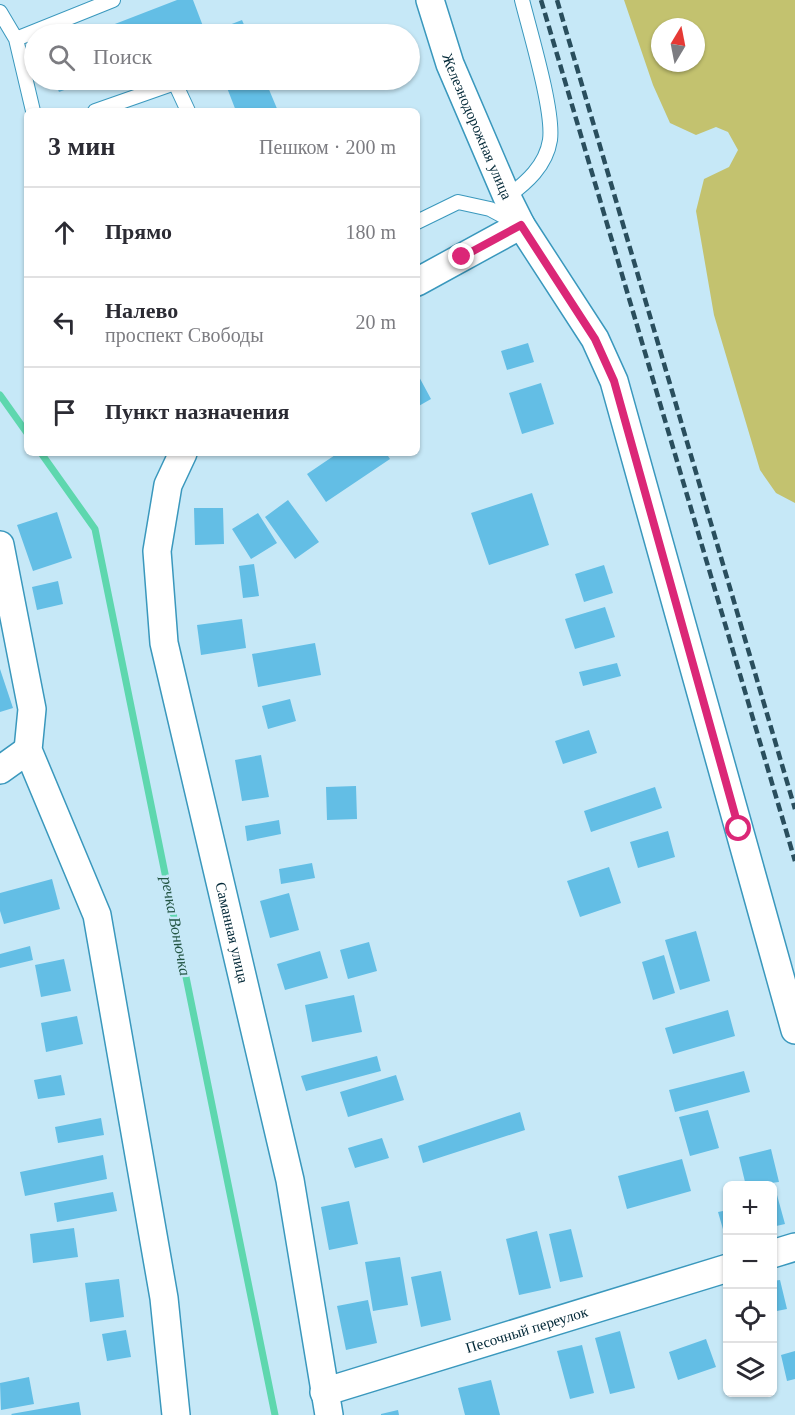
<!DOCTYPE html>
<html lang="ru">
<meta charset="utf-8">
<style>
:root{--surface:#fff;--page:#f2f2f3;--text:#2b2b33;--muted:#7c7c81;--line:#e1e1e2}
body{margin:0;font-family:"Times New Roman",serif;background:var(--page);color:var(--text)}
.controls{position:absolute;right:18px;bottom:18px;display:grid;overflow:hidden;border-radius:9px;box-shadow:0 2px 4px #0004}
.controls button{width:54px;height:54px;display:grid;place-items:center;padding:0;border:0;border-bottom:2px solid var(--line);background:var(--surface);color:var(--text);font:30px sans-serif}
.compass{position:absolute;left:651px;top:18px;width:54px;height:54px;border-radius:50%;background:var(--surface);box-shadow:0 2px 4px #0004;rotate:10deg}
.stop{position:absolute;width:18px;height:18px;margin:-14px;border:4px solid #db2777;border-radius:50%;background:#fff}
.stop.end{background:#db2777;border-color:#fff;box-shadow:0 2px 6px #0008}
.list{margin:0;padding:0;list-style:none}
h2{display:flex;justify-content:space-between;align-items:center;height:78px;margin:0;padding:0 24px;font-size:26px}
h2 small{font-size:20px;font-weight:400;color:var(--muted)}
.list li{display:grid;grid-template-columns:39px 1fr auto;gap:18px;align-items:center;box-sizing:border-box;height:90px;padding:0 24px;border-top:2px solid var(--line)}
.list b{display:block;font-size:22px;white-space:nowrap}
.list p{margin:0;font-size:20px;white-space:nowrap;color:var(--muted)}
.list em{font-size:20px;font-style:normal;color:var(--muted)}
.icon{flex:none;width:33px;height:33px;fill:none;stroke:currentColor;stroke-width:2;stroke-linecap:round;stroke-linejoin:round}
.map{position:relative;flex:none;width:795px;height:1415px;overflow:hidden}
.search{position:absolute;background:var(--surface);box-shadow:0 2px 4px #0004;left:24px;top:24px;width:396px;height:66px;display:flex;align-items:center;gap:15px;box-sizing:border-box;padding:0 21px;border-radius:33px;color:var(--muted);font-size:22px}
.panel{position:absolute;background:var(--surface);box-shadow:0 2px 4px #0004;left:24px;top:108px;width:396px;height:348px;border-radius:9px}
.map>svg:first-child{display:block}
.green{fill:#c3c26f;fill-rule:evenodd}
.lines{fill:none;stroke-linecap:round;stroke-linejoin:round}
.stream{stroke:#5ed7ae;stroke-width:7}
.building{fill:#63bee5}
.service-casing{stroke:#3a98bd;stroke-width:16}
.minor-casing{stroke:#3a98bd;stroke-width:30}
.service{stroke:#fff;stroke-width:14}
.minor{stroke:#fff;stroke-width:27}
.rail{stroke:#294e5d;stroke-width:4.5;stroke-dasharray:9 4.5;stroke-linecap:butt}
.route{stroke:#db2777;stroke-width:8}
.labels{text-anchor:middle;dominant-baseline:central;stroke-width:5;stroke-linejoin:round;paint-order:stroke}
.street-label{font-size:15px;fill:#002736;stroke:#c6e8f7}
.water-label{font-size:16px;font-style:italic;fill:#235544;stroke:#c6e8f7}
</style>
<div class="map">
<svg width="795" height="1415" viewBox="0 0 795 1415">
<rect width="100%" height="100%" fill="#c6e8f7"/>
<!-- green -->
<path class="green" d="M624 0H795V503L776 493 760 470 714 315 696 211 704 179 729 167 738 150 728 132 716 127 696 135 670 123 653 85ZM660 27H696V63H660Z"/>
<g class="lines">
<!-- stream -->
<path class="stream" d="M0 395 27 433
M41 453 95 529 275 1415"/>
</g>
<!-- building -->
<path class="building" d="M177 0H193L206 34 242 20 248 34H89Z
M54 80H91L59 92Z
M224 80H265L278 111H236Z
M528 343 534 362 507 370 501 351Z
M417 373 431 399 417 407Z
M541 383 554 424 522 434 509 393Z
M338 453H386L390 459 326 502 307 474Z
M532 493 549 545 489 565 471 513Z
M288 500 319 542 295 559 265 517Z
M194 508H223L224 544 195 545Z
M57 512 72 558 33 571 17 525Z
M258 513 277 543 251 559 232 529Z
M254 564 259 596 243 598 239 566Z
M604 565 613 593 584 602 575 574Z
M58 581 63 604 37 610 32 587Z
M605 607 615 637 575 649 565 619Z
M242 619 246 648 201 655 197 625Z
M315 643 321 675 258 687 252 654Z
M617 663 621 676 583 686 579 672Z
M0 669 13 708 0 712Z
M290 699 296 721 268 729 262 706Z
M589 730 597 753 563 764 555 741Z
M261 755 269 797 242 801 235 760Z
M356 786 357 819 327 820 326 787Z
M655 787 662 808 591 832 584 811Z
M279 820 281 834 247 841 245 826Z
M668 831 675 857 638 868 630 842Z
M312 863 315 878 281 884 279 869Z
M609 867 621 903 580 917 567 881Z
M52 879 60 909 4 924 0 911V893Z
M289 893 299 930 270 938 260 901Z
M696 931 710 981 680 990 665 940Z
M369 942 377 971 348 979 340 950Z
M30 946 33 960 0 968V954Z
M320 951 328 978 285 990 277 964Z
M664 955 675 993 653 1000 642 962Z
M64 959 71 991 41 997 35 965Z
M354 995 362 1032 312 1042 305 1005Z
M728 1010 735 1036 673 1054 665 1028Z
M77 1016 83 1044 46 1052 41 1023Z
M377 1056 381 1071 306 1091 301 1076Z
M744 1071 750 1092 675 1112 669 1090Z
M61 1075 65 1095 38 1099 34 1080Z
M396 1075 404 1100 348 1117 340 1092Z
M708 1110 719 1148 690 1156 679 1117Z
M520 1112 525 1130 423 1163 418 1146Z
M101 1118 104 1135 58 1143 55 1127Z
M382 1138 389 1158 355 1168 348 1148Z
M771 1149 779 1182 746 1186 739 1157Z
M103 1155 107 1179 25 1196 20 1172Z
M682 1159 691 1191 627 1209 618 1176Z
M113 1192 117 1211 57 1222 54 1203Z
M777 1195 785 1224 772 1227V1196Z
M349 1201 358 1244 329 1250 321 1207Z
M728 1210V1243H727L718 1212Z
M74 1228 78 1257 33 1263 30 1234Z
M571 1229 583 1277 560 1282 549 1234Z
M537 1231 551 1288 519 1295 506 1239Z
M400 1257 408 1305 373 1311 365 1262Z
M441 1271 451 1320 421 1327 411 1277Z
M119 1279 124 1317 90 1322 85 1283Z
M780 1280 787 1309 772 1312V1281Z
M368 1300 377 1343 346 1350 337 1306Z
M126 1330 131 1357 107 1361 102 1334Z
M620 1331 635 1388 610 1394 595 1338Z
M706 1339 716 1367 678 1380 669 1352Z
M582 1345 594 1393 570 1399 557 1351Z
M795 1351V1379L787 1381 781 1355Z
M29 1377 34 1404 1 1410 0 1383Z
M491 1380 500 1415H465L458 1388Z
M79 1402 81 1415H12L11 1414Z
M398 1410 399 1415H381V1414Z"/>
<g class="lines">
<defs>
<path id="service" d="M0 12 16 39 33 111
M16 39 113 0
M95 111 175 83 188 111
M507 197C526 183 546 166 550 140 554 111 530 32 522 0
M417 222 458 202 490 209 516 223"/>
<g id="minor">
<path id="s1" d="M430 0 450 64 507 197 521 225 595 339 614 381 795 1030"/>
<path d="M417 282 521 225"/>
<path id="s2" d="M183 453 168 485 157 551 164 643 290 1180 329 1415"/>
<path d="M0 545 32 709 28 750 97 915 164 1298 176 1415"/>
<path d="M0 770 28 750"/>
<path d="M772 1254 795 1247"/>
<path id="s3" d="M324 1392 728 1268"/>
</g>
</defs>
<!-- service casing -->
<use href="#service" class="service-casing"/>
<!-- minor casing -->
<use href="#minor" class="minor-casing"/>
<!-- service -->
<use href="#service" class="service"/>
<!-- minor -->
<use href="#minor" class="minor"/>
<!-- rail -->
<path class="rail" d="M541 0 795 861
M557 0 795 809"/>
</g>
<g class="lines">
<!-- route -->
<path class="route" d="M462 257 521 225 595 339 614 381 739 829"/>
</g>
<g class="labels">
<!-- street labels -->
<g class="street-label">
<text stroke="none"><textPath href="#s1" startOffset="135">Железнодорожная улица</textPath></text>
<text stroke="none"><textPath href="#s2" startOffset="492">Саманная улица</textPath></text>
<text stroke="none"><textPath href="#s3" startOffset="212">Песочный переулок</textPath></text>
</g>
<!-- water labels -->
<g class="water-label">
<text transform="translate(176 926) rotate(79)">речка Вонючка</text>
</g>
</g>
</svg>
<div class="controls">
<button>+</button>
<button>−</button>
<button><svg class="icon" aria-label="locate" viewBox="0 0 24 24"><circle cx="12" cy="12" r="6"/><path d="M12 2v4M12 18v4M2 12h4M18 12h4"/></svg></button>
<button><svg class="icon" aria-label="layers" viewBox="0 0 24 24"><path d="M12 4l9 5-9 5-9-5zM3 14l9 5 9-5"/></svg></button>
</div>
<svg class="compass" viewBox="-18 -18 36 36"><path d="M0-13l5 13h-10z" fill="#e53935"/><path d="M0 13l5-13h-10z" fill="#7c7c81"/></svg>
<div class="stop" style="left:739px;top:829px"></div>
<div class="stop end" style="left:462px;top:257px"></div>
<div class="search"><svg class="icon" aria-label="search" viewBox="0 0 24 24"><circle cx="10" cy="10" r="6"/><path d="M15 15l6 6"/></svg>Поиск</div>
<section class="panel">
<h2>3 мин<small>Пешком · 200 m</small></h2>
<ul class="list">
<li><svg class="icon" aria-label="ahead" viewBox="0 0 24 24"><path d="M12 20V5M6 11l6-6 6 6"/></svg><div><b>Прямо</b></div><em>180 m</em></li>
<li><svg class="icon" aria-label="left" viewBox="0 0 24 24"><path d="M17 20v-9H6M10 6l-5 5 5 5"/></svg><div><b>Налево</b><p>проспект Свободы</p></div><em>20 m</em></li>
<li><svg class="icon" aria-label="arrive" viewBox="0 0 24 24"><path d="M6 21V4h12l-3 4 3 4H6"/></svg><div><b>Пункт назначения</b></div></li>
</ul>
</section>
</div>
